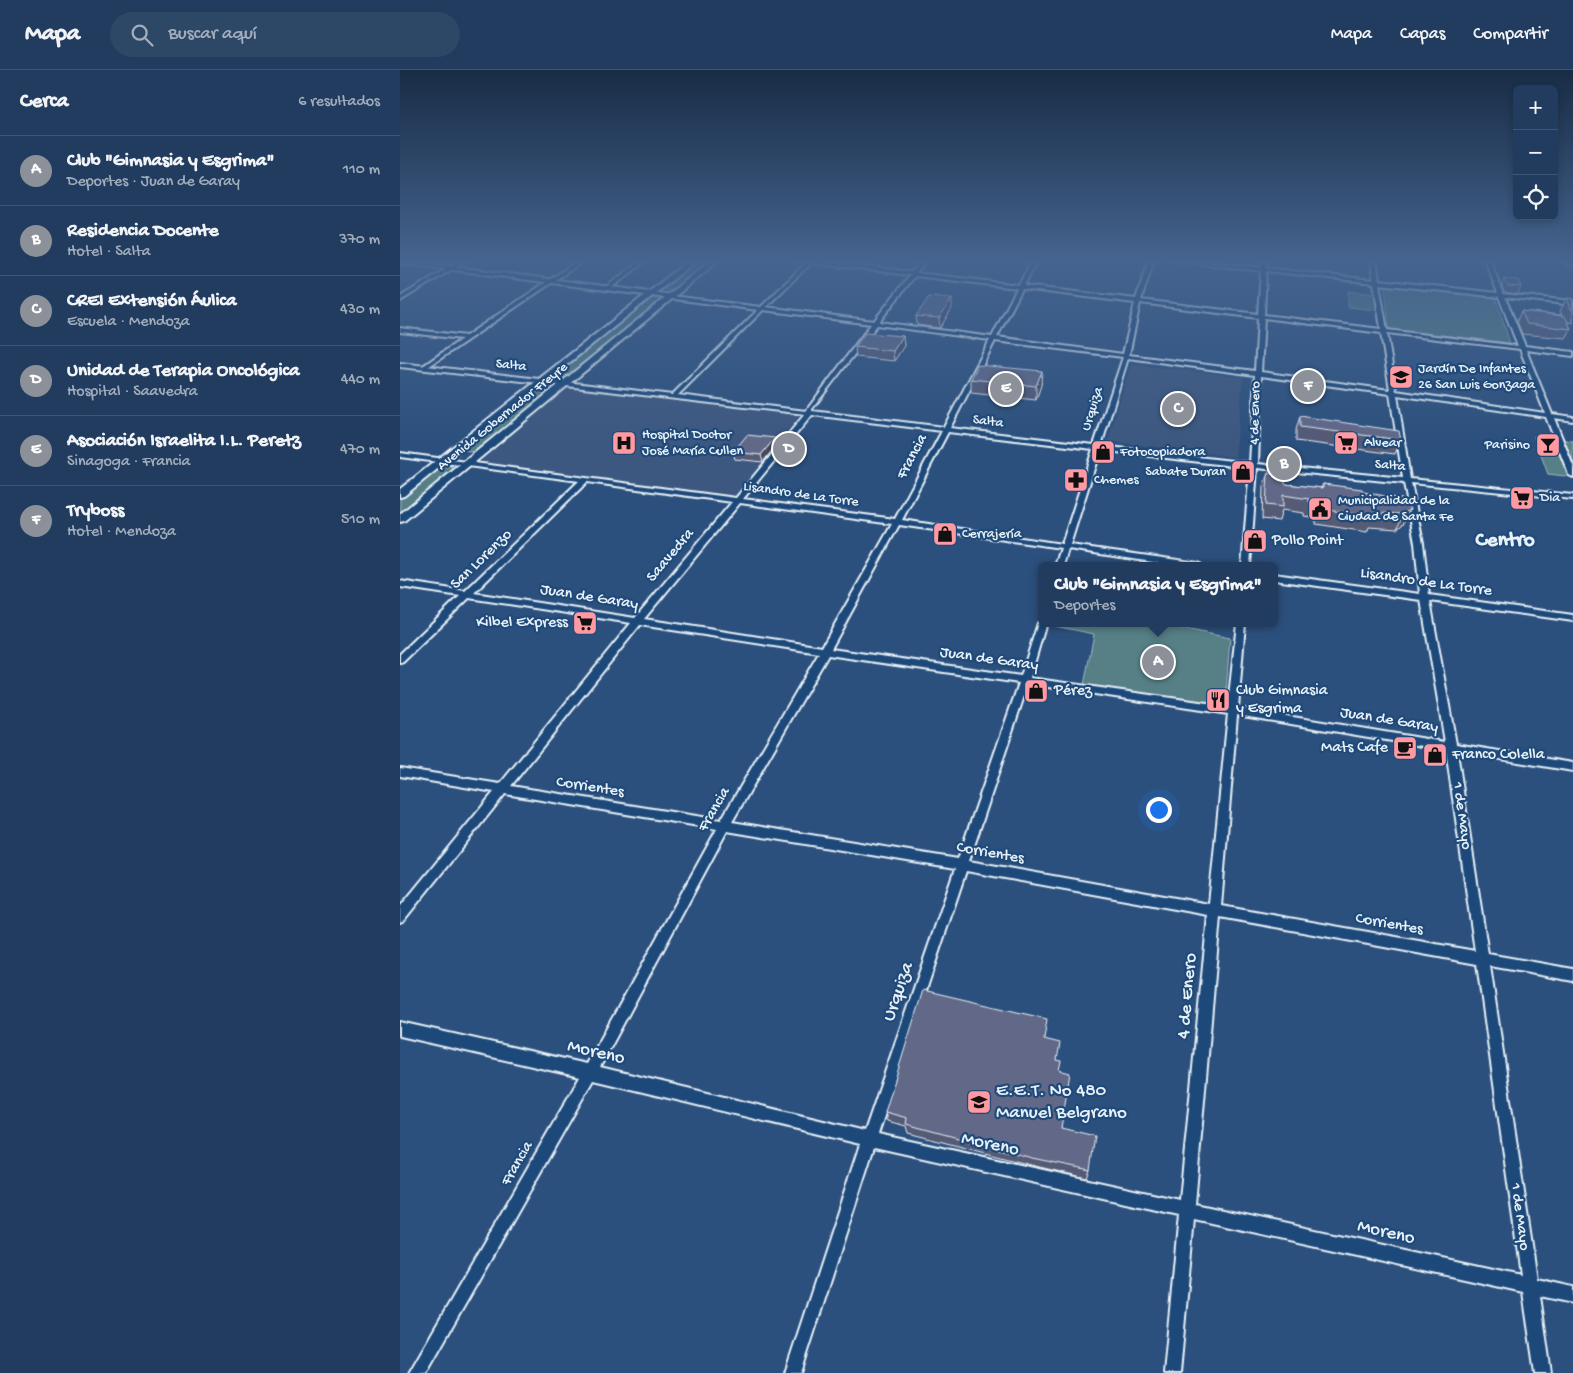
<!DOCTYPE html>
<html lang="es">
<meta charset="utf-8">
<style>
:root{--surface:#213c5e;--page:#2d4767;--text:#f1f3f6;--muted:#a2adbc;--line:#3e5673;--accent:#8c9099}
body{margin:0;font-family:"Gochi Hand",sans-serif;background:var(--page);color:var(--text)}
.controls{position:absolute;right:15px;top:15px;display:grid;overflow:hidden;border-radius:8px;box-shadow:0 2px 8px #0003}
.controls button{width:45px;height:45px;display:grid;place-items:center;padding:0;border:0;border-bottom:1px solid var(--line);background:var(--surface);color:var(--text);font:25px sans-serif}
.you{position:absolute;left:758px;top:739px;width:18px;height:18px;margin:-12px;border:4px solid #fff;border-radius:50%;background:#1a73e8;box-shadow:0 0 0 8px #1a73e833}
.badge{display:grid;place-items:center;width:32px;height:32px;border-radius:50%;background:var(--accent);color:#fff;font-size:16px;font-weight:700}
.pin{position:absolute;translate:-50% -50%;border:2px solid #fff;box-shadow:0 1px 5px #0006}
.popup{position:absolute;left:638px;top:492px;width:240px;height:65px;box-sizing:border-box;display:grid;place-content:center;border-radius:8px;background:var(--surface);filter:drop-shadow(0 1px 4px #0005);font-size:16px;white-space:nowrap;color:var(--muted)}
.popup b{font-size:19px;color:var(--text)}
.popup::after{content:'';position:absolute;left:50%;top:100%;margin-left:-10px;border:10px solid transparent;border-top-color:var(--surface)}
.list{margin:0;padding:0;list-style:none}
h2{display:flex;justify-content:space-between;align-items:center;height:65px;margin:0;padding:0 20px;font-size:21px}
h2 small{font-size:16px;font-weight:400;color:var(--muted)}
.list li{display:grid;grid-template-columns:32px 1fr auto;gap:15px;align-items:center;box-sizing:border-box;height:70px;padding:0 20px;border-top:1px solid var(--line)}
.list b{display:block;font-size:19px;white-space:nowrap}
.list p{margin:0;font-size:16px;white-space:nowrap;color:var(--muted)}
.list em{font-size:16px;font-style:normal;color:var(--muted)}
.icon{flex:none;width:28px;height:28px;fill:none;stroke:currentColor;stroke-width:2;stroke-linecap:round;stroke-linejoin:round}
.map{position:relative;flex:none;width:1173px;height:1303px;overflow:hidden}
header{display:flex;align-items:center;gap:30px;box-sizing:border-box;height:70px;padding:0 25px;background:var(--surface);border-bottom:1px solid var(--line)}
header strong{font-size:24px}
nav{display:flex;gap:28px;margin-inline-start:auto;font-size:18px}
.search{width:350px;height:45px;background:var(--page);display:flex;align-items:center;gap:12px;box-sizing:border-box;padding:0 18px;border-radius:28px;color:var(--muted);font-size:19px}
main{display:flex}
aside{flex:1;background:var(--surface)}
.map>svg:first-child{display:block}
.built{fill:#3c5880}
.green{fill:#578086;stroke:#a0b8bf}
.lines{fill:none;stroke-linecap:round;stroke-linejoin:round}
.minor-casing{stroke:#e8f1f8;stroke-width:4}
.tertiary-casing{stroke:#e8f1f8;stroke-width:4}
.secondary-casing{stroke:#e8f1f8;stroke-width:4}
.minor{fill:#1f4a7a;fill-rule:evenodd}
.tertiary{fill:#1f4a7a;fill-rule:evenodd}
.secondary{fill:#1f4a7a;fill-rule:evenodd}
.wall{fill:#545a75;stroke:#e8f1f8}
.shaded-wall{fill:#454a5f;stroke:#e8f1f8}
.building{fill:#626988;stroke:#e8f1f8}
.labels{text-anchor:middle;dominant-baseline:central;stroke-width:4.5;stroke-linejoin:round;paint-order:stroke}
.far-street-label{font-size:14px;fill:#e8f1f8;stroke:#1f4a7a}
.far-poi-label{font-size:14px;fill:#e8f1f8;stroke:#1f4a7a;text-anchor:start}
.street-label{font-size:16px;fill:#e8f1f8;stroke:#1f4a7a}
.poi-label{font-size:16px;fill:#e8f1f8;stroke:#1f4a7a;text-anchor:start}
.near-street-label{font-size:19px;fill:#e8f1f8;stroke:#1f4a7a}
.near-poi-label{font-size:19px;fill:#e8f1f8;stroke:#1f4a7a;text-anchor:start}
.district-label{font-size:21px;font-weight:bold;fill:#e8f1f8;stroke:#1f4a7a}
</style>
<header>
<strong>Mapa</strong>
<div class="search"><svg class="icon" aria-label="search" viewBox="0 0 24 24"><circle cx="10" cy="10" r="6"/><path d="M15 15l6 6"/></svg>Buscar aquí</div>
<nav><a>Mapa</a><a>Capas</a><a>Compartir</a></nav>
</header>
<main>
<aside>
<h2>Cerca<small>6 resultados</small></h2>
<ul class="list">
<li><span class="badge">A</span><div><b>Club &quot;Gimnasia y Esgrima&quot;</b><p>Deportes · Juan de Garay</p></div><em>110 m</em></li>
<li><span class="badge">B</span><div><b>Residencia Docente</b><p>Hotel · Salta</p></div><em>370 m</em></li>
<li><span class="badge">C</span><div><b>CREI Extensión Áulica</b><p>Escuela · Mendoza</p></div><em>430 m</em></li>
<li><span class="badge">D</span><div><b>Unidad de Terapia Oncológica</b><p>Hospital · Saavedra</p></div><em>440 m</em></li>
<li><span class="badge">E</span><div><b>Asociación Israelita I.L. Peretz</b><p>Sinagoga · Francia</p></div><em>470 m</em></li>
<li><span class="badge">F</span><div><b>Tryboss</b><p>Hotel · Mendoza</p></div><em>510 m</em></li>
</ul>
</aside>
<div class="map">
<svg width="1173" height="1303" viewBox="0 0 1173 1303">
<rect width="100%" height="100%" fill="#2c507d"/>
<filter id="ink" filterUnits="userSpaceOnUse"><feTurbulence type="fractalNoise" baseFrequency=".02" numOctaves="2"/><feDisplacementMap in="SourceGraphic" scale="10" xChannelSelector="R" yChannelSelector="G"/><feConvolveMatrix kernelMatrix="1 2 1 2 8 2 1 2 1" color-interpolation-filters="sRGB"/></filter>
<g filter="url(#ink)">
<!-- built -->
<path class="built" d="M731 294 843 307 835 387 708 371Z
M171 317 396 345 399 347 376 375 349 372 336 389 363 393 337 425 330 428 84 393 81 390 166 318Z"/>
<!-- green -->
<path class="green" d="M298 190H312L273 221 264 220Z
M985 216 1095 227 1110 273 989 259Z
M948 221 976 224 977 240 948 237Z
M255 227 265 229 165 310 151 308 249 230Z
M141 320 147 322 145 326 78 381 69 382 63 379 133 321Z
M1134 366 1173 371V407L1148 404Z
M45 397H51L55 401 0 445V429L38 399Z
M651 553H755L830 568 825 636 684 615 694 564 650 555Z"/>
<g class="lines">
<defs>
<path id="minor" d="M61 190H67L0 231V227Z
M179 190H185L25 299 20 298 62 269 0 262V258L66 266Z
M241 190H247L210 219H206V217Z
M395 190H413L512 202 521 190H526L517 203 619 215 632 190H637L624 216 736 229 749 190H754L741 230 858 244 861 201 773 190H791L861 198V190H867L866 198 973 210 971 190H976L979 210 1098 223 1085 190H1090L1103 224 1173 231V235L1105 227 1125 276 1173 282V286L1126 280 1152 344 1173 347V351L1154 348 1173 396V407L1169 405 1146 347 997 325 1010 409 1173 425V429L1011 413 1023 473 1029 525 1173 545V551L1030 531 1056 674 1173 693V701L1057 682 1088 884 1173 899V911L1090 896 1137 1209 1173 1217V1233L1140 1226 1151 1303H1135L1123 1222 794 1149 780 1303H764L779 1145 474 1077 401 1303H385L460 1074 193 1010 26 1303H9L180 1007 0 966V952L187 994 317 759 105 724 4 850 0 852V837L94 722 0 706V698L100 714 231 553 69 528 3 592 0 593V584L60 526 0 517V511L65 521 179 411 0 387V383L336 428 405 344 166 316 163 314 166 312 272 325 358 240 274 229 272 228V226L361 237 406 193ZM411 193 510 205 474 251 366 237ZM866 201 974 213 981 259 864 245ZM515 206 617 218 592 267 479 252ZM979 214 1099 227 1118 276 987 260ZM622 219 735 233 723 284 597 267ZM740 233 858 248 855 301 729 285ZM363 240 471 254 406 341 278 325ZM864 248 981 263 990 320 861 302ZM477 255 590 270 544 357 412 341V339ZM987 263 1120 279 1145 343 996 321ZM595 271 723 287 694 375 550 358ZM728 288 855 305 850 393 701 376ZM861 306 990 324 1003 408 858 394ZM412 345 542 361 495 449 343 429ZM548 362 693 379 662 474 502 450ZM700 380 850 398 842 496H850L857 398 1004 413 1015 473 1020 524 874 504V510L1021 530 1045 672 838 638 845 553H837L828 636 630 608 646 553H642V550L638 553 621 606 431 579 499 455 661 478 655 496H663L668 479 779 496H803L799 493 670 475ZM187 412 332 432 235 548 74 523ZM340 433 492 454 422 577 244 549ZM240 555 419 583 321 750 111 716ZM428 585 619 613 558 789 332 752ZM628 614 828 644 809 834 569 791ZM837 645 1046 680 1075 881 821 836ZM327 761 555 799 465 1061 200 997ZM566 801 808 845 780 1130 478 1064ZM820 847 1077 894 1121 1205 795 1134Z"/>
<path id="tertiary" d="M0 190 274 225 277 227 274 229 0 193Z
M0 293 166 312 170 314 166 316 0 297Z"/>
<path id="secondary" d="M289 190H297L4 426 0 427V419Z
M311 190H319L4 451 0 452V444Z"/>
</defs>
<!-- minor casing -->
<use href="#minor" class="minor-casing"/>
<!-- tertiary casing -->
<use href="#tertiary" class="tertiary-casing"/>
<!-- secondary casing -->
<use href="#secondary" class="secondary-casing"/>
<!-- minor -->
<use href="#minor" class="minor"/>
<!-- tertiary -->
<use href="#tertiary" class="tertiary"/>
<!-- secondary -->
<use href="#secondary" class="secondary"/>
</g>
<!-- wall -->
<path class="wall" d="M1164 190H1173V197H1167Z
M1104 209 1121 217 1118 224 1104 222 1102 215Z
M1167 228 1173 229V253L1168 252 1171 259 1166 268 1122 264 1117 251 1121 241 1162 245 1160 241Z
M552 238 540 258 517 255 516 246Z
M503 266 504 276 494 291 456 287 455 277Z
M642 301 641 315 636 330 571 323V309Z
M900 346 1001 370 995 384 896 371V360Z
M376 375 363 392 335 389 333 382Z
M868 403 885 414 921 418 923 414 963 422 1010 439 1003 454 997 459 969 457 967 462 916 454V448L904 446V443L882 440 879 451 862 449 863 417Z
M644 969 657 990 659 1000 661 1058 690 1100 687 1108 631 1095 508 1063 506 1056 487 1051 485 1042Z"/>
<!-- shaded-wall -->
<path class="shaded-wall" d="M552 229V238L540 258 539 248Z
M503 266 504 276 494 291 493 281Z
M642 301 641 315 636 330V316Z
M375 368 376 375 363 392 361 385Z
M1010 439 1003 454 997 459 1003 444Z"/>
<!-- building -->
<path class="building" d="M1104 209 1118 210 1121 217 1107 216Z
M529 227 552 229 539 248 516 246Z
M1167 228 1173 229V239H1171Z
M1121 241 1165 246 1171 259 1127 254Z
M465 263 503 266 493 281 455 277Z
M578 295 642 301 636 316 571 309Z
M900 346 999 361 1001 370 900 357Z
M347 365 375 368 361 385 333 382Z
M868 403 885 405V414L923 418V414L962 419 963 422 1002 429 1010 439 1003 444 973 443V447L921 439V433L909 432V429L883 425V437L866 435Z
M523 920 647 949 644 969 660 973 657 990 661 991 659 1000 670 1003 661 1058 695 1066 690 1100 632 1088 506 1054 507 1048 485 1042Z"/>
</g>
<!-- sky -->
<linearGradient id="sky" x2="0" y2="1"><stop stop-color="#182c45"/><stop offset="0.51" stop-color="#45648f"/><stop offset="1" stop-color="#45648f" stop-opacity="0"/></linearGradient>
<rect width="1173" height="373" fill="url(#sky)"/>
<!-- icons -->
<defs>
<symbol id="school-square" viewBox="-11 -11 22 22"><rect x="-9" y="-9" width="18" height="18" rx="4" fill="#ff9aa2" stroke="#1f4a7a"/><path d="M0-5L7-2L0 1L-7-2ZM-4 1L0 2.5L4 1V4Q0 6-4 4Z" fill="#111"/></symbol>
<symbol id="hospital-square" viewBox="-11 -11 22 22"><rect x="-9" y="-9" width="18" height="18" rx="4" fill="#ff9aa2" stroke="#1f4a7a"/><path d="M-5-5h3v3.5h4V-5h3V5h-3V1.5h-4V5h-3Z" fill="#111"/></symbol>
<symbol id="supermarket-square" viewBox="-11 -11 22 22"><rect x="-9" y="-9" width="18" height="18" rx="4" fill="#ff9aa2" stroke="#1f4a7a"/><path d="M-6-5.5h2.5l.6 2H6L4.5 2H-2.5L-4.4-4H-6ZM-1.5 3.2a1.3 1.3 0 1 0 .1 0ZM3 3.2a1.3 1.3 0 1 0 .1 0Z" fill="#111"/></symbol>
<symbol id="bar-square" viewBox="-11 -11 22 22"><rect x="-9" y="-9" width="18" height="18" rx="4" fill="#ff9aa2" stroke="#1f4a7a"/><path d="M-6-5H6L.8 .8V4.5H3.5V6h-7V4.5H-.8V.8Z" fill="#111"/></symbol>
<symbol id="shop-square" viewBox="-11 -11 22 22"><rect x="-9" y="-9" width="18" height="18" rx="4" fill="#ff9aa2" stroke="#1f4a7a"/><path d="M-5-2.5h2.3a2.7 3.5 0 0 1 5.4 0H5L5.5 6h-11ZM-1.5-2.5h3a1.5 2.3 0 0 0-3 0Z" fill="#111"/></symbol>
<symbol id="pharmacy-square" viewBox="-11 -11 22 22"><rect x="-9" y="-9" width="18" height="18" rx="4" fill="#ff9aa2" stroke="#1f4a7a"/><path d="M-2-6h4v4h4v4h-4v4h-4v-4h-4v-4h4Z" fill="#111"/></symbol>
<symbol id="civic-square" viewBox="-11 -11 22 22"><rect x="-9" y="-9" width="18" height="18" rx="4" fill="#ff9aa2" stroke="#1f4a7a"/><path d="M-.6-6.5H3V-4.5H.6V-3L4-1V1h2V6H-6V1h2V-1L-.6-3ZM-1.2 2.5V6h2.4V2.5Z" fill="#111"/></symbol>
<symbol id="restaurant-square" viewBox="-11 -11 22 22"><rect x="-9" y="-9" width="18" height="18" rx="4" fill="#ff9aa2" stroke="#1f4a7a"/><path d="M-5-6h1v4h1v-4h1v4h1v-4h1v5L-1.5 .5V6h-2V.5L-5-1ZM5-6V6H3V1.5H1.5Q1.5-4 5-6Z" fill="#111"/></symbol>
<symbol id="cafe-square" viewBox="-11 -11 22 22"><rect x="-9" y="-9" width="18" height="18" rx="4" fill="#ff9aa2" stroke="#1f4a7a"/><path d="M-5.5-4.5H6V0H3Q3 3.5 0 3.5H-2.5Q-5.5 3.5-5.5 0ZM3-3.2v2h1.7v-2ZM-6 4.5H4V6H-6Z" fill="#111"/></symbol>
</defs>
<g fill-rule="evenodd">
<use href="#school-square" x="987" y="293" width="28" height="28"/>
<use href="#hospital-square" x="210" y="359" width="28" height="28"/>
<use href="#supermarket-square" x="932" y="359" width="28" height="28"/>
<use href="#bar-square" x="1134" y="361" width="28" height="28"/>
<use href="#shop-square" x="689" y="368" width="28" height="28"/>
<use href="#shop-square" x="829" y="388" width="28" height="28"/>
<use href="#pharmacy-square" x="662" y="396" width="28" height="28"/>
<use href="#supermarket-square" x="1108" y="414" width="28" height="28"/>
<use href="#civic-square" x="906" y="425" width="28" height="28"/>
<use href="#shop-square" x="531" y="450" width="28" height="28"/>
<use href="#shop-square" x="841" y="457" width="28" height="28"/>
<use href="#supermarket-square" x="171" y="539" width="28" height="28"/>
<use href="#shop-square" x="622" y="607" width="28" height="28"/>
<use href="#restaurant-square" x="804" y="616" width="28" height="28"/>
<use href="#cafe-square" x="991" y="664" width="28" height="28"/>
<use href="#shop-square" x="1021" y="671" width="28" height="28"/>
<use href="#school-square" x="565" y="1018" width="28" height="28"/>
</g>
<g class="labels">
<!-- far-street labels -->
<g class="far-street-label">
<text transform="translate(111 296) rotate(6)">Salta</text>
<text transform="translate(693 339) rotate(-73)">Urquiza</text>
<text transform="translate(856 343) rotate(-89)">4 de Enero</text>
<text transform="translate(103 347) rotate(-39)">Avenida Gobernador Freyre</text>
<text transform="translate(588 352) rotate(7)">Salta</text>
<text transform="translate(990 396) rotate(5)">Salta</text>
<text transform="translate(401 425) rotate(8)">Lisandro de La Torre</text>
</g>
<!-- far-poi labels -->
<g class="far-poi-label">
<text x="1018" y="299">Jardín De Infantes<tspan x="1018" dy="16">26 San Luis Gonzaga</tspan></text>
<text x="242" y="365">Hospital Doctor<tspan x="242" dy="16">José María Cullen</tspan></text>
<text x="964" y="373">Alvear</text>
<text x="1130" y="375" text-anchor="end">Parisino</text>
<text x="720" y="382">Fotocopiadora</text>
<text x="826" y="402" text-anchor="end">Sabate Duran</text>
<text x="694" y="410">Chemes</text>
<text x="1140" y="428">Dia</text>
<text x="938" y="431">Municipalidad de la<tspan x="938" dy="16">Ciudad de Santa Fe</tspan></text>
<text x="562" y="464">Cerrajería</text>
</g>
<!-- street labels -->
<g class="street-label">
<text transform="translate(513 387) rotate(-62)">Francia</text>
<text transform="translate(271 486) rotate(-50)">Saavedra</text>
<text transform="translate(82 490) rotate(-44)">San Lorenzo</text>
<text transform="translate(1026 513) rotate(8)">Lisandro de La Torre</text>
<text transform="translate(189 528) rotate(9)">Juan de Garay</text>
<text transform="translate(589 590) rotate(8)">Juan de Garay</text>
<text transform="translate(989 651) rotate(9)">Juan de Garay</text>
<text transform="translate(190 718) rotate(9)">Corrientes</text>
<text transform="translate(315 740) rotate(-60)">Francia</text>
<text transform="translate(1061 746) rotate(82)">1 de Mayo</text>
<text transform="translate(590 784) rotate(10)">Corrientes</text>
<text transform="translate(989 855) rotate(10)">Corrientes</text>
<text transform="translate(118 1094) rotate(-60)">Francia</text>
<text transform="translate(1119 1147) rotate(82)">1 de Mayo</text>
</g>
<!-- poi labels -->
<g class="poi-label">
<text x="872" y="471">Pollo Point</text>
<text x="168" y="553" text-anchor="end">Kilbel Express</text>
<text x="654" y="621">Pérez</text>
<text x="836" y="621">Club Gimnasia<tspan x="836" dy="18">y Esgrima</tspan></text>
<text x="988" y="678" text-anchor="end">Mats Cafe</text>
<text x="1052" y="685">Franco Colella</text>
</g>
<!-- near-street labels -->
<g class="near-street-label">
<text transform="translate(499 922) rotate(-71)">Urquiza</text>
<text transform="translate(788 926) rotate(-85)">4 de Enero</text>
<text transform="translate(196 983) rotate(13)">Moreno</text>
<text transform="translate(590 1075) rotate(12)">Moreno</text>
<text transform="translate(986 1163) rotate(13)">Moreno</text>
</g>
<!-- near-poi labels -->
<g class="near-poi-label">
<text x="596" y="1021">E.E.T. No 480<tspan x="596" dy="22">Manuel Belgrano</tspan></text>
</g>
<!-- district labels -->
<g class="district-label">
<text x="1105" y="471">Centro</text>
</g>
</g>
</svg>
<div class="controls">
<button>+</button>
<button>−</button>
<button><svg class="icon" aria-label="locate" viewBox="0 0 24 24"><circle cx="12" cy="12" r="6"/><path d="M12 2v4M12 18v4M2 12h4M18 12h4"/></svg></button>
</div>
<div class="you"></div>
<div class="pin badge" style="left:758px;top:592px">A</div>
<div class="popup"><b>Club &quot;Gimnasia y Esgrima&quot;</b>Deportes</div>
<div class="pin badge" style="left:884px;top:394px">B</div>
<div class="pin badge" style="left:778px;top:339px">C</div>
<div class="pin badge" style="left:389px;top:379px">D</div>
<div class="pin badge" style="left:606px;top:319px">E</div>
<div class="pin badge" style="left:908px;top:316px">F</div>
</div>
</main>
